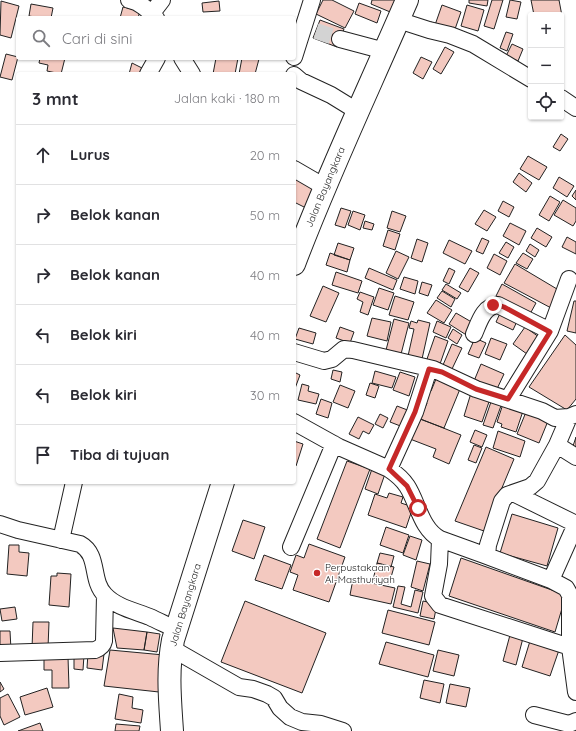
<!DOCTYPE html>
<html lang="id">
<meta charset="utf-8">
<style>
:root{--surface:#fff;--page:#f2f2f3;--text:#2b2b33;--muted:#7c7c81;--line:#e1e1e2}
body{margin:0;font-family:Quicksand,sans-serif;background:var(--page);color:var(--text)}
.controls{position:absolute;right:12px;top:12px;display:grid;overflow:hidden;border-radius:4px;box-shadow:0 1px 3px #0004}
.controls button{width:36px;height:36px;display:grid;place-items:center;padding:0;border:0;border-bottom:1px solid var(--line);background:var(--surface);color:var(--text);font:20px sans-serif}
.stop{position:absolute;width:12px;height:12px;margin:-9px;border:3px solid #c62828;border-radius:50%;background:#fff}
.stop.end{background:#c62828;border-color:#fff;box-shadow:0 1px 4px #0008}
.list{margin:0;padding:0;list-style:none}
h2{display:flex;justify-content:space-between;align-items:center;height:52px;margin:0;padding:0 16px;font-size:17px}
h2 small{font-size:13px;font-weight:400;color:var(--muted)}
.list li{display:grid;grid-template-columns:26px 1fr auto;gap:12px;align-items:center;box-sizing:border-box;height:60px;padding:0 16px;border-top:1px solid var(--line)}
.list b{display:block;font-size:15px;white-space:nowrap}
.list em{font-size:13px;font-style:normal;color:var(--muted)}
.icon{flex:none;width:22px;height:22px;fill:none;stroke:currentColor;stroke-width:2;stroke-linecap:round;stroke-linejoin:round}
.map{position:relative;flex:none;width:576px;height:731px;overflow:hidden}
.search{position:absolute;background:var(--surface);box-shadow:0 1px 3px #0004;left:16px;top:16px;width:280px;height:44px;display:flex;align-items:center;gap:10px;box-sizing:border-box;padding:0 14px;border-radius:4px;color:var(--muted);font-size:15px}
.panel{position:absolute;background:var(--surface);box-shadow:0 1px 3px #0004;left:16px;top:72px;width:280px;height:412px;border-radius:4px}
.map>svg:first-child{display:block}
.building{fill:#f3c9c0;stroke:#222}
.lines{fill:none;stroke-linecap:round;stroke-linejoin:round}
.minor-tunnel{stroke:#d3d3d3;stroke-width:16;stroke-dasharray:16 8;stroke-linecap:butt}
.minor-casing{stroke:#222;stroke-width:18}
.highway-casing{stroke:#222;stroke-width:24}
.minor{stroke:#fff;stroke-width:16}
.highway{stroke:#fff;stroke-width:22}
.route{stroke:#c62828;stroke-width:5}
.poi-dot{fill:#c62828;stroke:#fff;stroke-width:1.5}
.labels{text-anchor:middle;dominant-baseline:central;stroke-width:3;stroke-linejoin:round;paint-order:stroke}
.street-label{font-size:10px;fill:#222;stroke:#fff}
.poi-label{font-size:10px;fill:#222;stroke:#fff;text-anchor:start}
</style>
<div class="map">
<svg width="576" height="731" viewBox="0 0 576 731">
<rect width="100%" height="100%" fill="#fff"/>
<!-- building -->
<path class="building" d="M323 0H332L354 11 345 28 316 14Z
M372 0H397L395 14 371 4Z
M469 0H488L487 6 469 3Z
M492 0H503L494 29 484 26Z
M510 0 521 2 517 19 506 17Z
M531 0H559L562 16 561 15H534Z
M1 1 19 6 11 38 0 35Z
M219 1 220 11 203 12 202 3Z
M359 3 381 11 377 23 355 14Z
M31 4 53 8 51 18H41L29 16Z
M442 5 461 12 454 32 435 25Z
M467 5 484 10 478 31 461 26Z
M123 7 140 11 138 18H120Z
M320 20 344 29 337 47 313 38Z
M506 32 513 34 507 51 500 48Z
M512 44 523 49 518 61 506 56Z
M445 47 454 52 441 74 433 69Z
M6 54 18 57 12 80 0 77Z
M421 57 432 62 423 79 413 73Z
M40 58H65L61 74 47 71 48 65 39 63Z
M216 58H238L235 74H213Z
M242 58 259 59 255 74H239Z
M132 63 144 69 143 74H129Z
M561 134 568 139 560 151 553 147Z
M528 156 547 167 539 180 520 169Z
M519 173 532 183 526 192 513 182Z
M294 174 317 185 306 208 294 202Z
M559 177 574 186 567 197 553 188Z
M576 190V200L572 196Z
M550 196 560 202 549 221 539 215Z
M563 200 576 208V221L573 226 554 215Z
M503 201 514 207 509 217 498 211Z
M341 208 351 211 345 228 335 225Z
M484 210 496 217 487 231 475 224Z
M353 211 365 215 360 230 348 225Z
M392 211 406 216 400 232 387 228Z
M365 221 374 224 372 230 363 228Z
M510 223 526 231 519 245 503 236Z
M537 228 552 237 546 247 531 238Z
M388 230 400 234 395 250 383 246Z
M567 237 576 242V254L562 247Z
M482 238 489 241 483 254 476 251Z
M417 239 428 243 422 262 411 258Z
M449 240 472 251 465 264 443 253Z
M506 242 514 247 508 258 499 253Z
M338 243 354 248 350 260 334 255Z
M530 244 539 250 535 257 526 251Z
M396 251 409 257 398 279 386 273Z
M330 253 350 260 347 272 326 265Z
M523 253 533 259 527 269 516 263Z
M494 254 507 261 500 275 487 268Z
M515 264 562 292 553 309 504 283Z
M369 268 397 280 393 290 365 278Z
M449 268 455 271 449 284 443 281Z
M470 268 479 273 468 292 459 287Z
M336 272 362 281 358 293 332 285Z
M404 277 418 281 415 294 400 289Z
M422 282 432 285 428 296 419 293Z
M446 284 461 293 457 299 442 290Z
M502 284 536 303 530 314 496 296Z
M323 286 339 293 326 322 310 316Z
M379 288 394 293 388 310 373 305Z
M442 291 455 299 451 307 437 298Z
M360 292 374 297 368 315 360 312 363 302 357 299Z
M395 296 414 302 408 320 389 315Z
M436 300 452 310 444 323 427 313Z
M574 301H576V333L567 331Z
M502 309 519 317 513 330 496 322Z
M456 313 475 324 468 336 449 324Z
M372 318 391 322 387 341 367 336Z
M394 319 409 323 400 358 385 354Z
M418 320 430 323 422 359 408 356 414 329 409 328 411 321 417 323Z
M437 321 451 327 446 338 433 332Z
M340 327 354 332 350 343 336 338Z
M525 327 539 337 527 354 513 344Z
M299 328 316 333 313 344 295 339Z
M453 329 462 335 457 344 448 338Z
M565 335 576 345V399L567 410 529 387Z
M435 336 448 341 440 364 427 359Z
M475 338 486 343 479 358 468 354Z
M491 338 507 344 500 360 485 354Z
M452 344 462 348 452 369 443 365Z
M481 364 504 374 496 391 474 381Z
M333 370 342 372 340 382 331 379Z
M375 371 396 377 392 388 372 383Z
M294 372 300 375 294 391Z
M400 372 415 377 409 396 393 390Z
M436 379 460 389 444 428 420 419 427 403 424 402 429 390 431 391Z
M370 383 379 386 375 398 366 395Z
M302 384 309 386 308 391 319 394 316 404 298 400Z
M340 385 355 391 348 408 333 402Z
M471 393 490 399 482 422 464 416Z
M321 399 332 403 328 418 316 414Z
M492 399 502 403 493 428 483 425Z
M504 401 524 408 516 432 501 427 502 424 497 422Z
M397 406 410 411 403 427 390 422Z
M526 412 548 421 539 443 517 434Z
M380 414 388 418 383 428 375 424Z
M358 417 374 425 369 434 363 431 359 439 349 434Z
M418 418 461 435 449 464 433 457 436 449 410 439Z
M475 430 487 435 482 447 470 442Z
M498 431 525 441 520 457 493 448Z
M576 437V450L572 449Z
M294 441 303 444 296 466 294 465Z
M474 445 482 448 476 463 468 460Z
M486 447 514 459 484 531 455 521Z
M347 461 370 469 340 548 317 539Z
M373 466 386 471 378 494 365 489Z
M389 493 403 497 401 503 413 507 406 528 368 515 375 494 387 498Z
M512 514 558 528 547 566 500 553Z
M243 520 265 527 254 559 232 551Z
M386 527 409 535 403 553 380 545Z
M410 536 422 540 416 560 403 555Z
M309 544 345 557 329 602 293 590 298 575 290 572 296 555 304 558Z
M9 545H19V552L29 553 27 576 7 574Z
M380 553 394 556 391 567 377 563Z
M264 555 291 565 282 589 255 580Z
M461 558 566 595 555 632 449 596Z
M417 561 430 564 423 591 411 587Z
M377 563 394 567 389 584 373 580Z
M57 573 71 574 69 607 49 605 51 576H57Z
M353 579 395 588 391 604 350 595Z
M398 586 405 587 401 604 411 607 415 590 423 592 418 613 393 607Z
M245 601 326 633 302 693 221 662Z
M423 601 437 604 434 619 420 616Z
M15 607 17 619 2 621 0 609Z
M388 610 435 622 429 645 382 633Z
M33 622H49L48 648H32Z
M113 628 147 632 144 650 117 648Z
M0 631H10L11 650 0 651Z
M147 632 160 634 157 652 144 650Z
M510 635 523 638 516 665 503 661Z
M530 641 559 650 550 676 522 667Z
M386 642 434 655 428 677 379 664Z
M110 650 164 655 159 692 104 686Z
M438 650 459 655 454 676 433 671Z
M88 653 104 654 102 670 87 668Z
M74 654 84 655 83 670 74 669Z
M68 657 69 688H52V670H44V659Z
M424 680 444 684 440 703 420 698Z
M0 682 4 689 0 692Z
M450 684 470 688 466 707 446 703Z
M47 688 53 707 25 715 20 697Z
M8 694 20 717 4 725 0 716V698Z
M119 694 133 697 132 708 143 710 141 723 115 719Z
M40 723 43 731H18Z
M116 724 140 726 139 731H115Z"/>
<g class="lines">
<!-- minor-tunnel -->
<path class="minor-tunnel" d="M316 31 340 39"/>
<defs>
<path id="minor" d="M129 0C140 2 148 10 156 18
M152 13 162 0
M398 20 429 30 450 35 473 44 531 79
M340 39 385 51
M294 57 312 0
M182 58 192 74
M148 74 157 58
M294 75 301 81 331 95 357 111
M561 98 576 108
M294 169 325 187
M474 334C479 323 483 306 498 305L550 331
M294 352 324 361 332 359 344 349 353 350 433 369 476 389 542 411 555 418 569 417
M508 399 550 331 569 279
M294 422 339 447 389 469C395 473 403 480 407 486 418 503 421 529 440 539L439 564 433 596 440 605 570 647 576 692
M557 445 576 457
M389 469 415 412 429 369
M513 493 576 524
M0 524 18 530 80 544C100 555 90 580 105 595 116 607 135 611 150 617 158 621 167 625 175 629
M440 539 487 556 488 545 502 501 507 495 530 487 537 481 557 445 569 417 576 414
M61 540 74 482
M291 547 334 444
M487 556 551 580 566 588 570 595V647
M551 580 576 524
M171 648 239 687 253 689 267 694 274 698 280 708 290 717 302 722 321 724 343 731
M0 653 95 650C100 648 103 646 104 641L105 595
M534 715 569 724 576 721"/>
<path id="highway" d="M294 264C328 174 369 88 407 0
M172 731C170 700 167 671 173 640L223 482"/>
</defs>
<!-- minor casing -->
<use href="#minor" class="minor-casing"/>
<!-- highway casing -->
<use href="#highway" class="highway-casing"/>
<!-- minor -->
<use href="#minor" class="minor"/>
<!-- highway -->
<use href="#highway" class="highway"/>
</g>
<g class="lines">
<!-- route -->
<path class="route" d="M418 508 407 486 389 469 415 412 429 369 442 372 476 389 508 399 550 332 504 307 498 305H493"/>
</g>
<!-- markers -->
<circle class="poi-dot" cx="317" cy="573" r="4"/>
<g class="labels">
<!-- street labels -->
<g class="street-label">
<text transform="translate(325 187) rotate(-67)">Jalan Bayangkara</text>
<text transform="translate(185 605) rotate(-73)">Jalan Bayangkara</text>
</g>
<!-- poi labels -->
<g class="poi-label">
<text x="325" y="567">Perpustakaan<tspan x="325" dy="12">Al-Masthuriyah</tspan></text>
</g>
</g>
</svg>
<div class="controls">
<button>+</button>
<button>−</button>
<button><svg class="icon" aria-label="locate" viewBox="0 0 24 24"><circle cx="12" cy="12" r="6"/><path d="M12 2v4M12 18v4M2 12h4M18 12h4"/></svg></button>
</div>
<div class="stop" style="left:418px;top:508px"></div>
<div class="stop end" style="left:493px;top:305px"></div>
<div class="search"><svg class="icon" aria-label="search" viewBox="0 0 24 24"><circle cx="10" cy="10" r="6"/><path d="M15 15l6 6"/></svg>Cari di sini</div>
<section class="panel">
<h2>3 mnt<small>Jalan kaki · 180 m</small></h2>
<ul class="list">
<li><svg class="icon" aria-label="ahead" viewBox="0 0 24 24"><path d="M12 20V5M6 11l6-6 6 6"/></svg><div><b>Lurus</b></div><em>20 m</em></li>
<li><svg class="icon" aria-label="right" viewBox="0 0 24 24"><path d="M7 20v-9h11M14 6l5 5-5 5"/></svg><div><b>Belok kanan</b></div><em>50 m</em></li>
<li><svg class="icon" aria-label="right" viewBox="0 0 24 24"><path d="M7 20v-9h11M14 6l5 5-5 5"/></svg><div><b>Belok kanan</b></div><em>40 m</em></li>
<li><svg class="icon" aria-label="left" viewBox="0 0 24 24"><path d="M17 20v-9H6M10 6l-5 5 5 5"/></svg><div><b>Belok kiri</b></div><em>40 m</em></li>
<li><svg class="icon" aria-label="left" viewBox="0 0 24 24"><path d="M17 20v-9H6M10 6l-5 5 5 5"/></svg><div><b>Belok kiri</b></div><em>30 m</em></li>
<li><svg class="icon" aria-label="arrive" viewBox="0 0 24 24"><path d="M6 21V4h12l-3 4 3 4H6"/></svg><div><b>Tiba di tujuan</b></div></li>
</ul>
</section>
</div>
